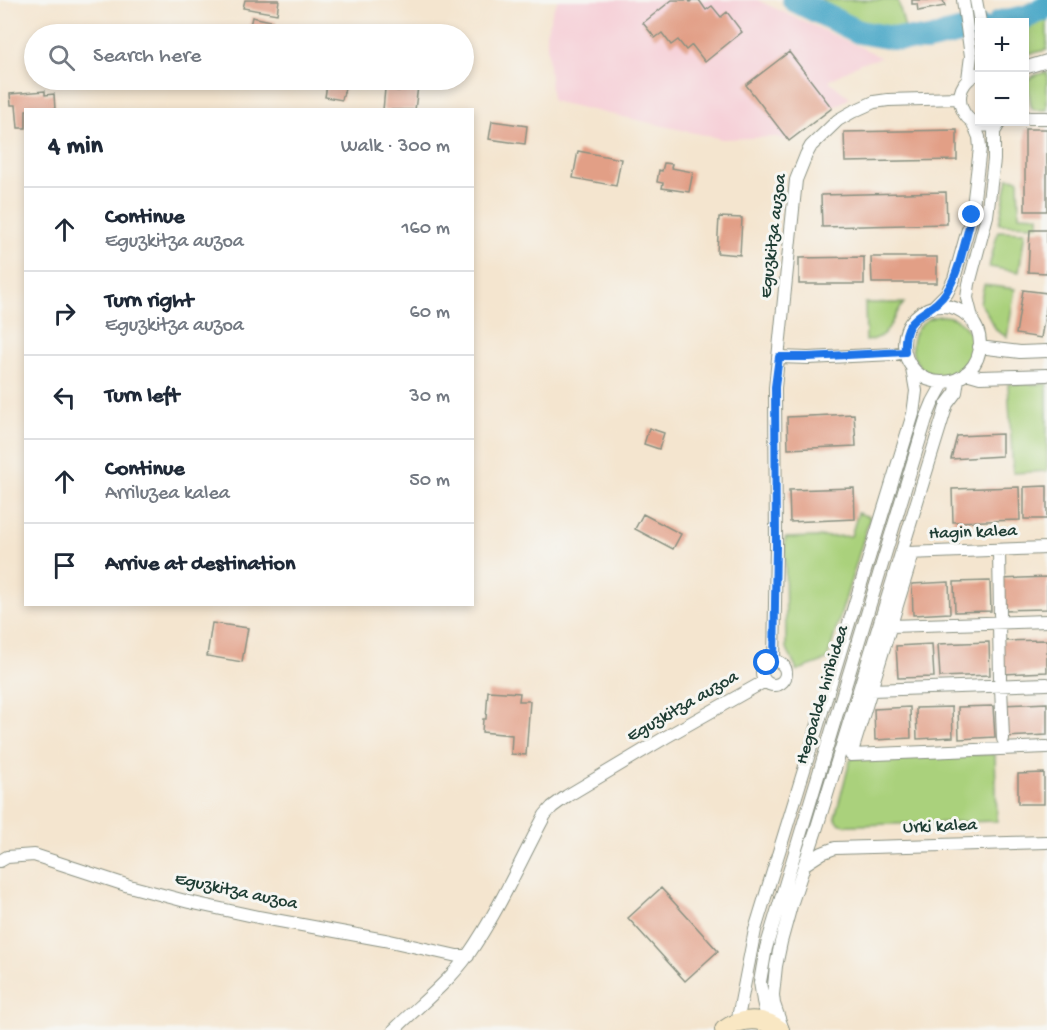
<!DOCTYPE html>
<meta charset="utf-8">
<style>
:root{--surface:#fff;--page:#f6f6f7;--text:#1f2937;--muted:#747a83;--line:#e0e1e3}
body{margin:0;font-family:"Gochi Hand",sans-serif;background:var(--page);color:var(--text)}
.controls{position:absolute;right:18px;top:18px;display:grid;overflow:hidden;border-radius:0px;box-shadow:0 3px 9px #0003}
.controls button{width:54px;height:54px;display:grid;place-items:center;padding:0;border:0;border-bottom:2px solid var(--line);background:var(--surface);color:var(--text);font:30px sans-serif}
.stop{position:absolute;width:18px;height:18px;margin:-14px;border:4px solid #1a73e8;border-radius:50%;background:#fff}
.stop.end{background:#1a73e8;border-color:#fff;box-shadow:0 2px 6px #0008}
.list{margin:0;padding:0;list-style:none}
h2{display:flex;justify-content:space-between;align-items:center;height:78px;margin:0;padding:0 24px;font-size:26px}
h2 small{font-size:20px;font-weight:400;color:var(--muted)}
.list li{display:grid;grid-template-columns:39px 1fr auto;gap:18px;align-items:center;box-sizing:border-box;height:84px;padding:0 24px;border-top:2px solid var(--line)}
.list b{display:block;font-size:22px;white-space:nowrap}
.list p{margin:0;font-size:20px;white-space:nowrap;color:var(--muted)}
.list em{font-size:20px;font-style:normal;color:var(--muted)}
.icon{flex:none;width:33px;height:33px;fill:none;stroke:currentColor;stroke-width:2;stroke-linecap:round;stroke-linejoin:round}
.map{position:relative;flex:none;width:1047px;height:1030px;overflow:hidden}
.search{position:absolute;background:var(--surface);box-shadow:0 3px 9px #0003;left:24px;top:24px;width:450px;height:66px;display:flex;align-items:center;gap:15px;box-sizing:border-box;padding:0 21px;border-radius:33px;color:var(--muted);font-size:22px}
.panel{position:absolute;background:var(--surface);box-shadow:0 3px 9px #0003;left:24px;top:108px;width:450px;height:498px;border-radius:0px}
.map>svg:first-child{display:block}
.built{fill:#f6cfd7}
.green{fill:#aad17b;stroke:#648758;stroke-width:1.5}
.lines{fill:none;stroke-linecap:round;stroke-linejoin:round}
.river{stroke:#48a7c7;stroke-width:24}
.building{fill:#e29f86}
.street-casing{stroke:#8a9182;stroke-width:14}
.secondary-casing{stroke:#8a9182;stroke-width:20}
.street{stroke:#fff;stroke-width:12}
.secondary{stroke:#f9e7c3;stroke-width:18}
.route{stroke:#1a73e8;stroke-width:8}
.labels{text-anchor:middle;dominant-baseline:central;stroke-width:6;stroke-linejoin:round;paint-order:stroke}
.street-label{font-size:18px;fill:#1f3d34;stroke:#f6f6f2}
</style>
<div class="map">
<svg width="1047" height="1030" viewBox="0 0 1047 1030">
<rect width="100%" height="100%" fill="#f6f6f2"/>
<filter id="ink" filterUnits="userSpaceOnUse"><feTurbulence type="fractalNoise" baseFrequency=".0167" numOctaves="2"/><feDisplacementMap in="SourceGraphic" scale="12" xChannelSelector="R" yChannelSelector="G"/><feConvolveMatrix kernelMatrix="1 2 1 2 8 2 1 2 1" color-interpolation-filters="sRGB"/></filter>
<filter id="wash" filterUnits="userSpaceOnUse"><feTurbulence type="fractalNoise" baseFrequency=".008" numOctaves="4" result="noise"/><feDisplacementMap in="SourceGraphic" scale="24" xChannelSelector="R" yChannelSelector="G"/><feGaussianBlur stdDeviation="1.35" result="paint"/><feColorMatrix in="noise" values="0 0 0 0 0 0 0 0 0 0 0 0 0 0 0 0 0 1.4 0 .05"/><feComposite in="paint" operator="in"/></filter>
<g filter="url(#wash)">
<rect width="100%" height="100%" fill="#f4e5cf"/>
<!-- built -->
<path class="built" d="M558 0H757L871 52 881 58 860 63 829 81 850 98 832 108 789 141 777 137 722 139 552 101 546 33 553 10Z"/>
<!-- green -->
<path class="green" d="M803 0H898L907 37 862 32 847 22 819 10Z
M1047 17V50L1025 54V26Z
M1047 72V110H1034L1031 106 1027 82C1030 75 1040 74 1047 72Z
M1008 178 1018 179 1019 215 1039 216V225L999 224Z
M998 231 1025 232 1019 272 989 267Z
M984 285 1015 289 1007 337 997 331 990 320 987 313 980 303Z
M865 303H904C890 319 891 338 866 341Z
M912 346a30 30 0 1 1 60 0a30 30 0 1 1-60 0Z
M1008 384H1047V471L1013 473Z
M858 513 870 517 827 660 796 671V667L786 648 785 538 851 536Z
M995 754 997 821 857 825C848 825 838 827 835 817L850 761 853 758Z"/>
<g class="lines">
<!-- river -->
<path class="river" d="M794 0 859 32 893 38 926 40 980 27
M1000 22 1026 17 1047 7"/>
</g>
<g id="blocks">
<!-- building -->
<path class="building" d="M245 0H279L277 14 243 8Z
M672 0H689L690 2 692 0H699L706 10 712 6 721 17 727 12 742 32 705 62 692 45 686 50 678 40 671 45 662 33 655 38 643 23Z
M912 0H943L945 6 918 11 917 4H912Z
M252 17 276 22 273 34H248Z
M789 52 832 108 789 141 746 85Z
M315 80H347L342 100 325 97 327 85 314 82Z
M400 83 418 86 415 110H383L385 89 399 91Z
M45 91V95L54 94 55 110H26V128H18L16 105H11L10 94Z
M492 121 527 126 525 144 489 139Z
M1025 129H1047V211H1025Z
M957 130V160L845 162 844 132Z
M578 151 621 159 616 186 573 178Z
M664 163 672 164 671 168 693 172 689 192 662 188 663 183 657 182 659 170 662 171Z
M946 192 947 224 822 227 821 195Z
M719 217 742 218 740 255 717 253Z
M1030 230H1047V273L1028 272Z
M864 257V284H799V258Z
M871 257H937V283H872Z
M1023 290 1047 293V303L1041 338 1016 334Z
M854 414 856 446 788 449 787 417Z
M649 428 664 433 659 449 644 444Z
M1002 434V456L951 459 957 436Z
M1047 486V519H1024V487Z
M1019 487 1020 520 953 522 952 489Z
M854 488 855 519 790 522 789 490Z
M643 514 681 534 673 549 635 529Z
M1047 577V609L1001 610 1000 579Z
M990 581 991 611 955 612 954 582Z
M949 582 950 613 913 615 912 584Z
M212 623 248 628 242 662 207 656Z
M1047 640V672L1003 674 1002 641Z
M989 642 990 675 940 677 938 644Z
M932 644 934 677 898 678 896 646Z
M488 691 520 693 519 701H530L526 755 511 754 512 735 482 732 483 719H486Z
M1047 703V735L1004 737 1002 705Z
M993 706 995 737 959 739 958 707Z
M910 707 911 738 875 740 874 709Z
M952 707 953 737 917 739 916 708Z
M1044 773V804H1018V774Z
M661 888 718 951 685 981 628 918Z"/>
</g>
</g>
<g filter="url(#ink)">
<use href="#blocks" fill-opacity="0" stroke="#8a9182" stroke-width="1.5"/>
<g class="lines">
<defs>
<path id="street" d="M963 0 971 56 968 79
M976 0 980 22
M1024 68 1047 61
M980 73C942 86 964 139 998 122
M1024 116 1029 118H1047
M904 344a38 38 0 1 1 76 0a38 38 0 1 1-76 0Z
M932 308 947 293 954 279 972 215 980 148 979 137 972 121
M973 322 967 298 969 284 987 216 994 160V132L1000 122
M979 347 1020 352 1047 351
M779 357 808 358 894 354 905 352
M966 373 980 377 1047 375
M999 550 1000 615
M907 553 1047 548
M913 553 851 755 1047 747
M999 623 1000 678
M891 626 1047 621
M762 673a12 12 0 1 1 24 0a12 12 0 1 1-24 0Z
M774 661 776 546 775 388 796 180 806 155 811 146 838 120 852 112 874 102 888 100 959 98
M1001 686 1003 739
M871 690 1047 684
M0 861 7 857 34 855 129 886 189 902 258 917 390 941 457 956H468
M805 864 822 853 835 848 1047 842
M737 1023 755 930 913 414 916 391 912 368
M768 1023 763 1001 760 982 766 948 926 419 933 402 944 382
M394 1030C417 1007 449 982 468 955 498 912 520 862 545 815L552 807 567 796 666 737 765 681
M783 1030 774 1004 773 995 776 966 781 942 792 902 817 827 947 404 956 392 958 379"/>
<path id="secondary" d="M724 1030C741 1017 763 1017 780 1030"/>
</defs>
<!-- street casing -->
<use href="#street" class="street-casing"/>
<!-- secondary casing -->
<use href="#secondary" class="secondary-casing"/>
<!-- street -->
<use href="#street" class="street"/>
<!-- secondary -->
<use href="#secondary" class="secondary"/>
</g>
</g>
<g class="lines" filter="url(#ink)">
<!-- route -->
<path class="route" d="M767 663 774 661 776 546 775 387 779 357H808L905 352C902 310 930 318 947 291 959 274 966 236 972 215"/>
</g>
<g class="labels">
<!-- street labels -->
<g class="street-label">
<text transform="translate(774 236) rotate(-83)">Eguzkitza auzoa</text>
<text transform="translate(973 533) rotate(-2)">Hagin kalea</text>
<text transform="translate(823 695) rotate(-73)">Hegoalde hiribidea</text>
<text transform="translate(683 707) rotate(-30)">Eguzkitza auzoa</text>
<text transform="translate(940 827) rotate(-2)">Urki kalea</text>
<text transform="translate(236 892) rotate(12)">Eguzkitza auzoa</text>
</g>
</g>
</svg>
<div class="controls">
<button>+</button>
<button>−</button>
</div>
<div class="stop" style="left:767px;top:663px"></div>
<div class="stop end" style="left:972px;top:215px"></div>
<div class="search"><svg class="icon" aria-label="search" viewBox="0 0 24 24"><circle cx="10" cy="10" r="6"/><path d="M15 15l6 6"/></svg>Search here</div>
<section class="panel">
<h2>4 min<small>Walk · 300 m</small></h2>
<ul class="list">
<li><svg class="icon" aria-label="ahead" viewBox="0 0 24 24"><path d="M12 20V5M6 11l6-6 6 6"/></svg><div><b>Continue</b><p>Eguzkitza auzoa</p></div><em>160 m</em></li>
<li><svg class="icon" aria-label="right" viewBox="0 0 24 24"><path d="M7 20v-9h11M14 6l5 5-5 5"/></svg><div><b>Turn right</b><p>Eguzkitza auzoa</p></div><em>60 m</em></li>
<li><svg class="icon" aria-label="left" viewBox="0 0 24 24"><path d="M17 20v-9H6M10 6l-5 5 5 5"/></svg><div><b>Turn left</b></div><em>30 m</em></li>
<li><svg class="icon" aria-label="ahead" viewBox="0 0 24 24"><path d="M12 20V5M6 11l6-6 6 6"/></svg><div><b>Continue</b><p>Arriluzea kalea</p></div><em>50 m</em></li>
<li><svg class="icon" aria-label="arrive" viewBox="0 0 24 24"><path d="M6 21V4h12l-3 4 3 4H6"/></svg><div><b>Arrive at destination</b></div></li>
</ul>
</section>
</div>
